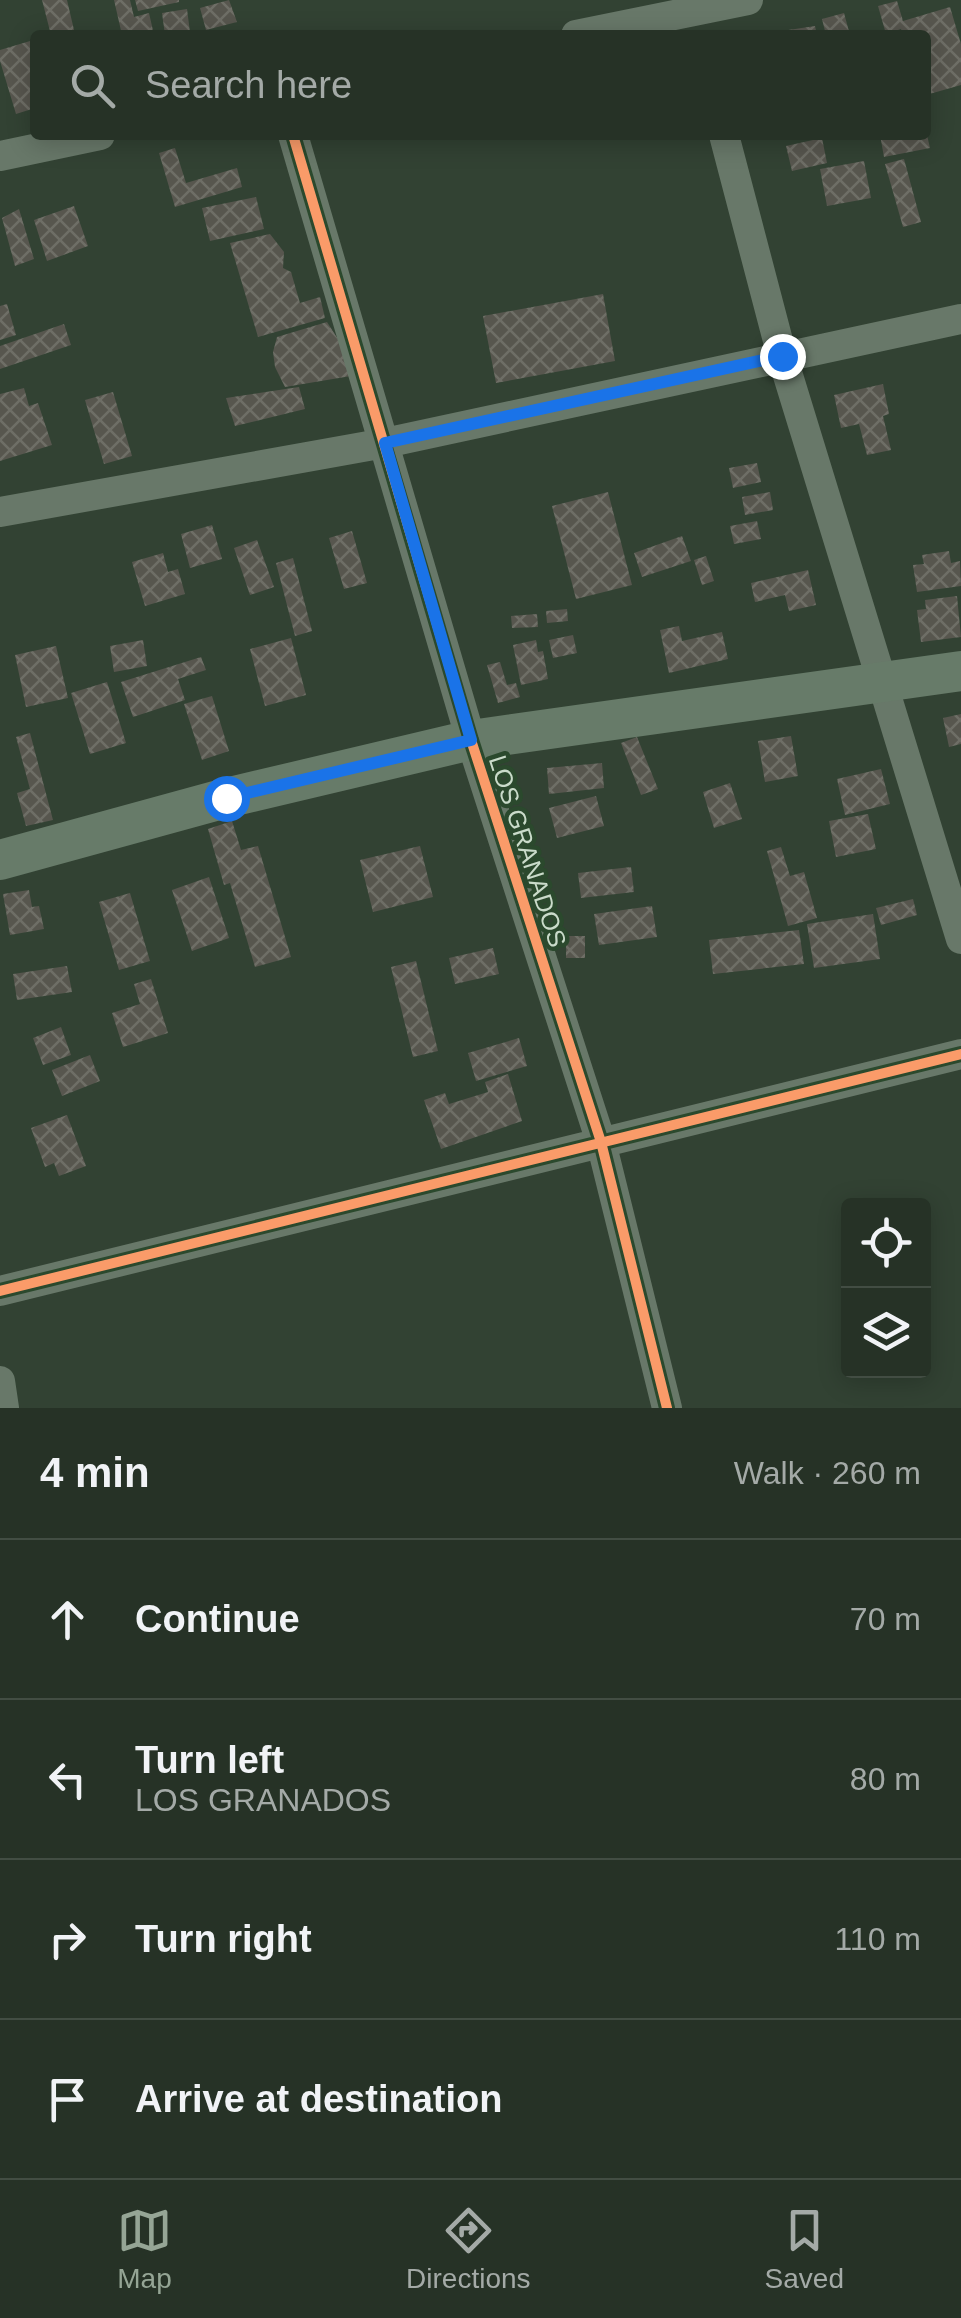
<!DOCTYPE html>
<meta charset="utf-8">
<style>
:root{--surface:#263226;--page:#2e3a2e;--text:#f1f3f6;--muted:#a4aaa7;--line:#424d43;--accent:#95a595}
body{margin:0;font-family:Arial,sans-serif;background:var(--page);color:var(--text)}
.controls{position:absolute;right:30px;bottom:30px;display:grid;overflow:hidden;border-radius:10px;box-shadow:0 5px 25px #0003}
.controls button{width:90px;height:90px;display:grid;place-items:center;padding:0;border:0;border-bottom:2px solid var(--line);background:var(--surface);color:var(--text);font:50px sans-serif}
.stop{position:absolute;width:30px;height:30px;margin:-22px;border:8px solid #1a73e8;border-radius:50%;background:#fff}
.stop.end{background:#1a73e8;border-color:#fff;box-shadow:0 2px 10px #0008}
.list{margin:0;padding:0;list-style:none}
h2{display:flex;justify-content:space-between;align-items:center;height:130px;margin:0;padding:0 40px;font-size:42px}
h2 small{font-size:32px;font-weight:400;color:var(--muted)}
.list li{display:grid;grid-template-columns:65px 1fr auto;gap:30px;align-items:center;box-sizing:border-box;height:160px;padding:0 40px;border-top:2px solid var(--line)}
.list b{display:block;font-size:38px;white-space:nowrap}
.list p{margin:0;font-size:32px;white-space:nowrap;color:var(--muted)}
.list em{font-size:32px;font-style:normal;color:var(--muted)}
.icon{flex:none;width:55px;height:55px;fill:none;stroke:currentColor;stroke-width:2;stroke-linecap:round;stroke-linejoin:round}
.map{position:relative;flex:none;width:961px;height:1408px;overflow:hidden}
.search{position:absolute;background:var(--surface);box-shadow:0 5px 25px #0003;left:30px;right:30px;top:30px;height:110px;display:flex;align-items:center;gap:25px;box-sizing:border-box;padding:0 35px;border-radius:10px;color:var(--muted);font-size:38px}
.sheet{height:770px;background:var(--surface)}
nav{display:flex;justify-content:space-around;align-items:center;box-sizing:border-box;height:140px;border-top:2px solid var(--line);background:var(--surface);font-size:28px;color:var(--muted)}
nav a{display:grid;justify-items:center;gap:5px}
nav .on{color:var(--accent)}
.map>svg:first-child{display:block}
.building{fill:url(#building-cross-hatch)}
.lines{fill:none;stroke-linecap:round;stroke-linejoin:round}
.street{stroke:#687869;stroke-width:30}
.secondary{stroke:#677b69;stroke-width:40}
.cycleway-casing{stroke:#2b492d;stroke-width:16}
.cycleway{stroke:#fa9b69;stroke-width:10}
.route{stroke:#1a73e8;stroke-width:12}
.labels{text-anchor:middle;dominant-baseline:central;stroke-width:9;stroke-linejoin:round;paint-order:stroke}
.street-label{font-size:25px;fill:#cadbca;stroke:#2b492d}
</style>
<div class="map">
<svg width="961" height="1408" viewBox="0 0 961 1408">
<defs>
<pattern id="building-cross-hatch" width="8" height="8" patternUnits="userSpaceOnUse" patternTransform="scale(2.5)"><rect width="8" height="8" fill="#57564e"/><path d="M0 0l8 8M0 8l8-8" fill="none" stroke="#6e6e66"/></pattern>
</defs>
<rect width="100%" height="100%" fill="#324233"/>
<!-- building -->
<path class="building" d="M42 0H67L74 30 51 35Z
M114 0H130L134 17 149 13 154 35H122Z
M135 0H179V2L138 11Z
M229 0 237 22 206 30 200 8Z
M897 1 903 21 950 7 961 44V85L926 95V35H903L901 29 886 34 878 6Z
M187 9 190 32 165 35 162 13Z
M844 13 850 35H826L822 19Z
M815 26 817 35H775V32Z
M30 41 35 58V108L16 114 0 61V50Z
M880 135H927L930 148 884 157Z
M822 138 827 163 792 171 786 146Z
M175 148 186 183 237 168 242 187 175 207 159 153Z
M904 159 921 222 903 227 885 164Z
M864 161 871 198 827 206 820 169Z
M256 197 264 229 210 241 202 208Z
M74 206 88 246 47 261 34 220Z
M19 209 34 259 15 266 2 218Z
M270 234 284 252 283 268 291 272 300 303 320 297 325 318 258 337 230 243Z
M603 294 615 361 496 383 483 316Z
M7 304 16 335 0 340V306Z
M327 322 345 350 351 376 285 387 275 367 273 352 277 337Z
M64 324 71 345 0 369V346Z
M883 384 889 414 883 416 891 450 867 455 859 424 841 428 834 395Z
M299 387 305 409 235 426 226 398Z
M24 388 29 406 38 403 52 445 0 461V394Z
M113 392 132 456 104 464 85 400Z
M757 463 761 482 733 488 729 468Z
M608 492 632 585 576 599 552 506Z
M770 492 773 510 745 515 742 497Z
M757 521 761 539 734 544 730 526Z
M212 525 222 559 190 568 181 534Z
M352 531 367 583 344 589 329 538Z
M682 536 691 561 642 577 634 553Z
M257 540 274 587 250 595 234 548Z
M949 551 951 563 960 561 961 586 917 592 913 565 924 564 922 555Z
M163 553 168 572 178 569 185 594 145 606 132 562Z
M706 556 714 581 702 585 694 560Z
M293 558 312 631 295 636 276 563Z
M808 570 816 605 789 611 785 595 755 602 751 583Z
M957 596 961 637 921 642 917 610 926 609 925 600Z
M567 609 568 621 547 623 546 611Z
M537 614 538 627 512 628 511 616Z
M679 626 682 641 722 632 728 659 669 673 660 630Z
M573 635 577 653 553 658 549 640Z
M291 638 306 695 265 706 250 649Z
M143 640 147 666 114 672 110 646Z
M536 640 538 652 543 651 548 679 521 685 513 645Z
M56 646 68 698 26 707 15 655Z
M201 657 206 670 178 679 185 700 133 717 121 682Z
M500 662 507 685 516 683 520 697 498 703 487 665Z
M107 682 126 743 90 754 71 693Z
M212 696 229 751 202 760 184 704Z
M961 714V744L949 747 943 718Z
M30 733 53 820 26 826 17 793 30 789 16 737Z
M791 736 798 776 765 782 758 741Z
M637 737 658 789 641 795 621 743Z
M602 763 604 788 549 794 547 768Z
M881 769 890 804 845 815 837 779Z
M730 783 742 819 714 828 703 792Z
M596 796 604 826 557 838 549 808Z
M868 814 876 849 836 857 829 821Z
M232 821 241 850 258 846 291 957 255 967 230 883 224 885 208 829Z
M420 846 433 897 373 912 360 860Z
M781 847 790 876 804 872 817 918 788 926 767 851Z
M631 867 634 892 581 898 578 873Z
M209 877 229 938 192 951 172 890Z
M29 890 32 907 39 906 44 929 10 935 3 894Z
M130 893 150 961 119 970 99 902Z
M913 899 917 915 881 925 876 908Z
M652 906 657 937 599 945 594 914Z
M873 914 880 959 814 968 807 924Z
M799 930 804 964 713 974 709 940Z
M566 936H585V958H566Z
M493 948 499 974 455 984 449 958Z
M416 961 438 1051 413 1057 391 967Z
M67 966 72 992 17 1000 13 974Z
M151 979 168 1033 123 1047 112 1013 140 1004 134 984Z
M61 1027 71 1055 43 1065 33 1038Z
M519 1038 527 1066 476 1081 468 1053Z
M90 1055 100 1081 62 1096 52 1070Z
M508 1074 522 1121 441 1149 424 1100 445 1093 449 1104 488 1092 485 1082Z
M67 1115 86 1166 59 1176 54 1163 45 1167 31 1128Z"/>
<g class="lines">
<!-- street -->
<path class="street" d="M576 35 748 0
M293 135 471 740 601 1142 667 1408
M724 135 782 356 961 939
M0 156 100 135
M0 512 385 443 961 319
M0 1291 961 1054
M0 1381 4 1408"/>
<!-- secondary -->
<path class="secondary" d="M0 860 226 798 471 740 961 671"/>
<defs>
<path id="cycleway" d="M293 135 471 740 601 1142 667 1408
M0 1291 961 1054"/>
</defs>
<!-- cycleway casing -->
<use href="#cycleway" class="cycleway-casing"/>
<!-- cycleway -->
<use href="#cycleway" class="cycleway"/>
</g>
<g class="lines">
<!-- route -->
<path class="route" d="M226 798 471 740 385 443 782 356"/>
</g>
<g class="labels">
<!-- street labels -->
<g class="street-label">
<text transform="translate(528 851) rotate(72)">LOS GRANADOS</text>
</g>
</g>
</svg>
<div class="controls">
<button><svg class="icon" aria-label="locate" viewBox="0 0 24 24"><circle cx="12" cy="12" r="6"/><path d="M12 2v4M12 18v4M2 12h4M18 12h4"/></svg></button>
<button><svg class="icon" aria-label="layers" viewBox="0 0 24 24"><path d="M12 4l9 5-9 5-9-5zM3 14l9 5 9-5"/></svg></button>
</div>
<div class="stop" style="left:226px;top:798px"></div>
<div class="stop end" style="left:782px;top:356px"></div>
<div class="search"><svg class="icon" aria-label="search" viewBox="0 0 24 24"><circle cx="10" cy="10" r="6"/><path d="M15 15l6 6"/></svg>Search here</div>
</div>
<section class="sheet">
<h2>4 min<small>Walk · 260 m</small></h2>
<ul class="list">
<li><svg class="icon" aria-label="ahead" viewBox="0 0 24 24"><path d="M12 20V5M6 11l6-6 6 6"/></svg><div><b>Continue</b></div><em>70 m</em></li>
<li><svg class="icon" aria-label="left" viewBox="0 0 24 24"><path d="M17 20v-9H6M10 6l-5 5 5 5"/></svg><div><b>Turn left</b><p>LOS GRANADOS</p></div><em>80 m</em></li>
<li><svg class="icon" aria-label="right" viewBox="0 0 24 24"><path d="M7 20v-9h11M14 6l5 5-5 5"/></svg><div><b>Turn right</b></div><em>110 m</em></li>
<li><svg class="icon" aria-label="arrive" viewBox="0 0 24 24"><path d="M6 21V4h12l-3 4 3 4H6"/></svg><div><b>Arrive at destination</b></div></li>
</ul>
</section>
<nav>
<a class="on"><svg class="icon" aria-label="map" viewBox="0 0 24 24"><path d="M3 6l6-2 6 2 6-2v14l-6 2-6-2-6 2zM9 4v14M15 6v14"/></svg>Map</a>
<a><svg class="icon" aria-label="directions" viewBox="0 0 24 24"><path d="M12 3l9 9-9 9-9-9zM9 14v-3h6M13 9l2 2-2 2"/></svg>Directions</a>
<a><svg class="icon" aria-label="saved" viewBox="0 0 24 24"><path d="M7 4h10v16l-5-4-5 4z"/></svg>Saved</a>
</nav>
